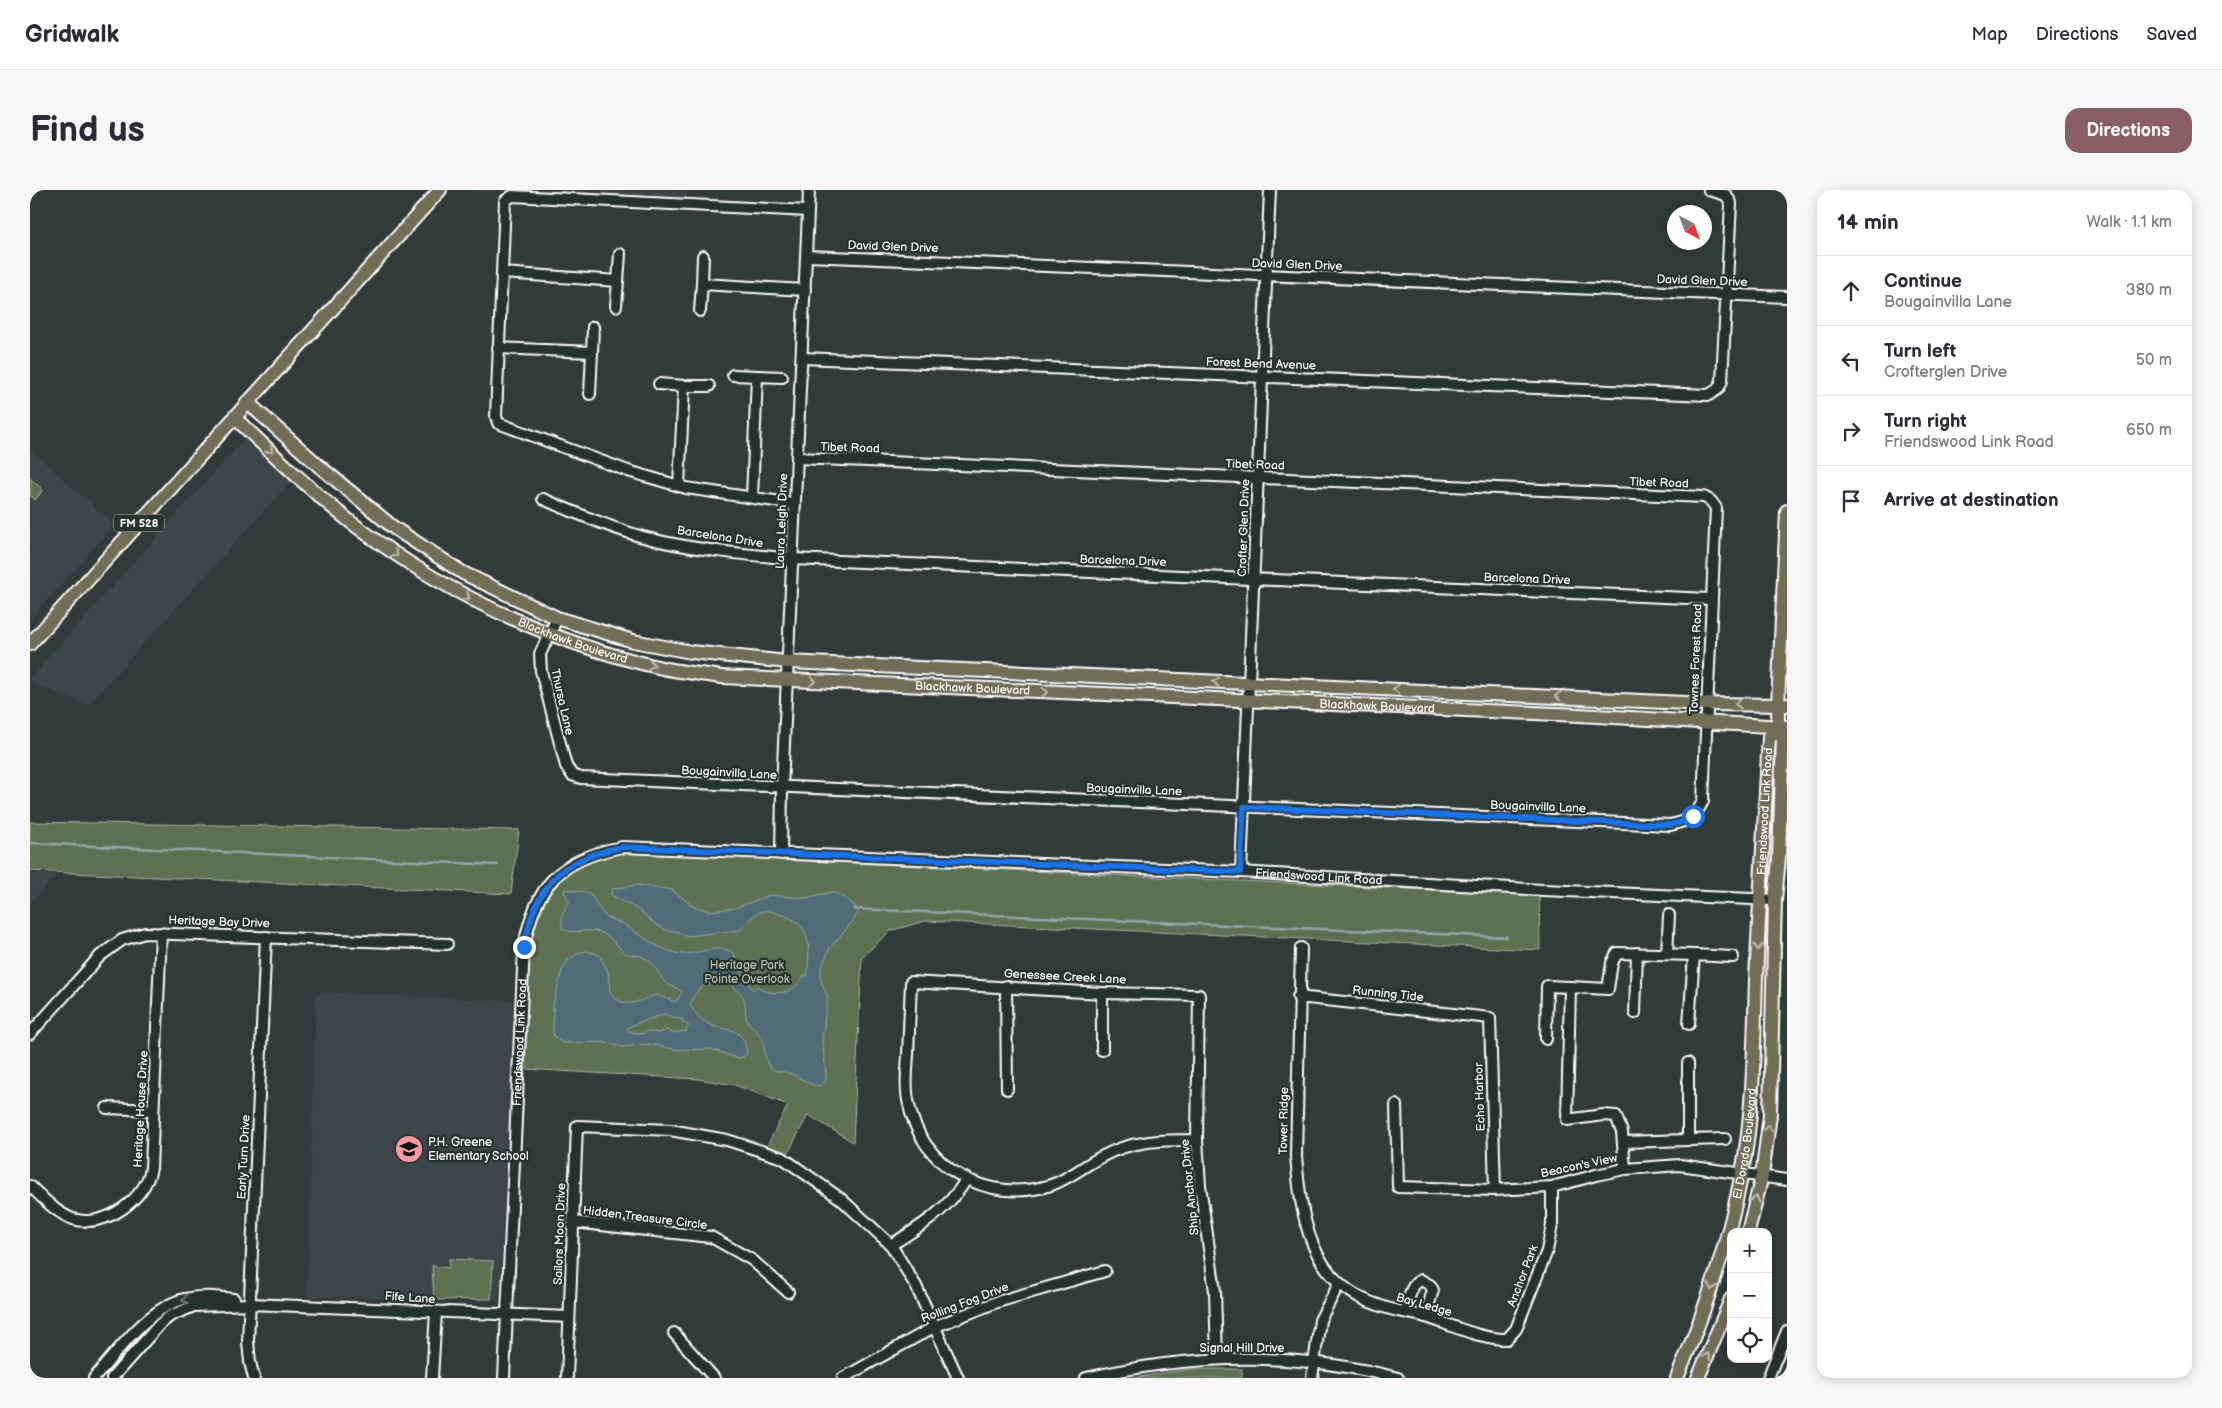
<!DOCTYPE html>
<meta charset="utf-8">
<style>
:root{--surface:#fff;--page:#f7f7f7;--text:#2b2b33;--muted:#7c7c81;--line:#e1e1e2;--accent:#8a5d65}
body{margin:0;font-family:"Balsamiq Sans",sans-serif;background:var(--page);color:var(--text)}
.controls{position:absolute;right:15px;bottom:15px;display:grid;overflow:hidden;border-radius:10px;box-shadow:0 2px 12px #0003}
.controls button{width:45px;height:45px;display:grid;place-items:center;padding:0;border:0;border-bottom:1px solid var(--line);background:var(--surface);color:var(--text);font:25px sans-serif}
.compass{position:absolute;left:1637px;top:15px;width:45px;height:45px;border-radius:50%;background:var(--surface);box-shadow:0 2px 12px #0003;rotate:139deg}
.stop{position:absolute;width:15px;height:15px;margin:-11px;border:4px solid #1a73e8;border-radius:50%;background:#fff}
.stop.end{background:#1a73e8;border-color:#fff;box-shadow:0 1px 5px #0008}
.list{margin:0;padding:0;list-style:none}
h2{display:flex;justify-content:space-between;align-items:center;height:65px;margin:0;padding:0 20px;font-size:21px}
h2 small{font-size:16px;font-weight:400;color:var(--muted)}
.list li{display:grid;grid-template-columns:32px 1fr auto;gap:15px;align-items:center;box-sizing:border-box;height:70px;padding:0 20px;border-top:1px solid var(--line)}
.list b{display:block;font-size:19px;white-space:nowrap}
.list p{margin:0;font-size:16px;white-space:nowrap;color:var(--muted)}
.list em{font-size:16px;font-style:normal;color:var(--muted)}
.icon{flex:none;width:28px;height:28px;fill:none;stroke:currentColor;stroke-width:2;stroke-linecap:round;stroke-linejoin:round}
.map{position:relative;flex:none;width:1757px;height:1188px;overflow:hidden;border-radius:15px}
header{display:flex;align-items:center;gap:30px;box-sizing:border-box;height:70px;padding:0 25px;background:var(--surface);border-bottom:1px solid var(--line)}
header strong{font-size:24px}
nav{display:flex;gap:28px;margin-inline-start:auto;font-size:18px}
.intro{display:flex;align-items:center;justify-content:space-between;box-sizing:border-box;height:120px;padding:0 30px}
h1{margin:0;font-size:35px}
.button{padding:12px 22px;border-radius:15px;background:var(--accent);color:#fff;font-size:18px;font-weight:700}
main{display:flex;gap:30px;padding:0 30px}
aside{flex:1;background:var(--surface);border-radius:15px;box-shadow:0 2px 12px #0003}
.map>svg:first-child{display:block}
.built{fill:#3e4548}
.green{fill:#5d6f51;stroke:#aeb7a8}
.water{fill:#506c76;stroke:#96a7ad;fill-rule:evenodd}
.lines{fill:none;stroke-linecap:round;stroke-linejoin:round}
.stream{stroke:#96a7ad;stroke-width:2.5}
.minor-casing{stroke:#fff;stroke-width:14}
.major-casing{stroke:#fff;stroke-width:16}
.minor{stroke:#26332d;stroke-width:10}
.major{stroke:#716e59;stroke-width:12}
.oneway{stroke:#bfbeb4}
.oneway2{stroke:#727a76}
.route{stroke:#1a73e8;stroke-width:6}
.labels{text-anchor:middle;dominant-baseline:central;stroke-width:4.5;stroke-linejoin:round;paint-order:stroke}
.shield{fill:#26332d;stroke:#bec2c0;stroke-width:1}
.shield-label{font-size:11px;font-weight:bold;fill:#fff}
.street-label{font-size:12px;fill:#fff;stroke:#26332d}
.park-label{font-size:12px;fill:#b6beb1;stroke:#26332d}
.poi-label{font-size:12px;fill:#fff;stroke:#26332d;text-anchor:start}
</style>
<header>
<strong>Gridwalk</strong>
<nav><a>Map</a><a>Directions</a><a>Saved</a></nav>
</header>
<div class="intro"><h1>Find us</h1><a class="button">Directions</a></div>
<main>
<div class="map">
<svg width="1757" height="1188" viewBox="0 0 1757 1188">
<rect width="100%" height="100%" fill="#313b39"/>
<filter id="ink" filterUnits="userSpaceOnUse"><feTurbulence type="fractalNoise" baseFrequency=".02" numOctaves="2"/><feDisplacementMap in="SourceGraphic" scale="10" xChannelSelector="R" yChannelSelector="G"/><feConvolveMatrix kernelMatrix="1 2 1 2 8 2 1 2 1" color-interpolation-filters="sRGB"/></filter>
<g filter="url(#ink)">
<!-- built -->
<path class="built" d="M437 0H657L656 10Z
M215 248 262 290 58 515 0 493V489Z
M0 259 84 335 0 429Z
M0 683 27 685 0 714Z
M286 802 485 811 469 1110 277 1107Z"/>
<!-- green -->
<path class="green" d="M0 288 13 300 5 310 0 305Z
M0 632 489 640 481 704 0 681Z
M592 662 1509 705 1510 760 895 731 860 741 832 767 823 952 778 925 757 965 737 956 758 915 705 895 668 889 494 879 500 749 512 712 525 694 542 679 559 669Z
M419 1069 463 1071 461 1109 404 1110 402 1076 419 1078Z
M1161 1179H1212V1188H1102Z"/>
<!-- water -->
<path class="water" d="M606 695 642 700 663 716 679 721 705 718 740 705 774 708 803 702 816 709 826 717 828 722 823 731 800 758 791 779V791L797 805V811L792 849 796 884C797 908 771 888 762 884 753 880 743 884 738 874 734 867 735 856 732 848 728 841 721 837 717 830 714 825 716 818 715 812 711 797 692 788 678 794 668 798 662 806 660 816 665 822 670 829 677 833 695 843 713 833 717 863L713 867 707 868 681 859 649 860 619 854 593 857 572 852 533 853 527 849 523 844V815L532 781 539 769 551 762 557 761 569 765 578 781 580 802C593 821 608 811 626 805L646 812 652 802C647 797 641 797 636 793 627 785 626 772 613 767 608 764 600 766 595 763 589 760 584 748 572 743 559 737 541 746 532 738V726L539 712 534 702 535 699 559 703C565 710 568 719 574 725 580 730 589 732 595 735 611 745 628 759 646 763 665 768 687 751 703 763L715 789 723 800 728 796C741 808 767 804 773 786H777C780 758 783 732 749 724 743 722 736 719 730 722 721 726 717 734 710 740L658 746 646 741H638L625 734 609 720 581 705 582 699ZM634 824 653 830V832L659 836 656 839 657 841 643 843 637 840 629 843 615 841 613 844 598 841V837Z"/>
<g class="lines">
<!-- stream -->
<path class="stream" d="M0 653 468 675
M824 719 1477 747"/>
<defs>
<g id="minor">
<path d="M673 66 672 94 775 100"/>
<path d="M777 66 1757 107"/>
<path d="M472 83 588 91 586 116"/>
<path d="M588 91 590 64"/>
<path d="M670 121 672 94"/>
<path d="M468 158 562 162 560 204"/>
<path d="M562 162 563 137"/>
<path d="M772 168 1679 205 1688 199 1692 191 1701 13 1696 5 1679 0"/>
<path d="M703 185 727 186"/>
<path d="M629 194 654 196"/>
<path d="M649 296 654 196H679"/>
<path d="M722 307 727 186 752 187"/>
<path d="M513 309C545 323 578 337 613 347 662 360 713 364 763 369L1680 409"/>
<path d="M765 314 656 298 598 281 468 233 466 226 475 11 482 6 778 21"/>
<path d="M527 428 510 464 511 481 536 576 542 585 551 588 1640 635C1656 632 1666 626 1673 611L1686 318 1681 311 1674 307 767 268"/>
<path d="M751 664 752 598 779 0"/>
<path d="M1211 682 1240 0"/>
<path d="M1271 758 1266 966C1271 1028 1280 1093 1348 1115 1363 1121 1380 1123 1396 1127 1422 1135 1449 1149 1477 1149L1486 1139 1517 1061 1522 1035V997"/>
<path d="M1637 764 1639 725"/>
<path d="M976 796 977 899"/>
<path d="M1072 803V860"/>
<path d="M1268 807 1460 828 1465 1000"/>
<path d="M1605 823 1607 763"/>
<path d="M1659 834 1664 765 1703 767"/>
<path d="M0 844 70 766 92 750 115 743 417 754"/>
<path d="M1516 849 1517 796 1540 797"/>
<path d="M1366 915 1368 997 1465 1000 1522 997 1566 985 1595 979 1650 975 1757 990"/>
<path d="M77 918 123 920"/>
<path d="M1167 950C1133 950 1101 950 1071 967 1055 975 1039 989 1021 995 958 1015 889 978 878 910 875 895 877 880 878 865 879 841 880 817 881 792L1072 803 1169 805 1167 950 1170 995 1185 1101 1187 1168"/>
<path d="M1658 950 1695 949"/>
<path d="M1593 952 1658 950V873"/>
<path d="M1595 979 1592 942 1586 926 1573 925 1537 930 1540 797 1578 799 1582 773 1587 763 1664 765"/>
<path d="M0 996C13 1008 26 1023 43 1029 75 1039 116 1009 121 978L131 743"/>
<path d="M543 1032 681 1047 722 1070 758 1102"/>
<path d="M861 1055C893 1035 916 1021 936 990"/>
<path d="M1376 1122C1379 1111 1379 1095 1391 1090L1400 1095 1403 1100 1395 1127"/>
<path d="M644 1143 684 1188"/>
<path d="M64 1188C88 1161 118 1118 154 1109 171 1105 187 1107 204 1109"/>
<path d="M82 1188 129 1135 140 1126 164 1116 220 1114 539 1127"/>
<path d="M224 1188 220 1172 218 1152 236 747"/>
<path d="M402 1188 406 1122"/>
<path id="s1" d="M474 1188 494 757C505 695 530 669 592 657L1211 682 1513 700 1745 710"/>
<path d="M537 1188 547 936 640 940 697 950 753 968 811 1009 861 1055 886 1096 928 1188"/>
<path d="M813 1188 904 1137 967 1112 1075 1081"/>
<path d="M1056 1188C1159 1164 1266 1161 1368 1188"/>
<path d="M1282 1188 1290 1130 1309 1094"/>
<path d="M1738 1188 1757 1141"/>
</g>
<g id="major">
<path d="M217 212 289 276 364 338 433 383 527 428 603 451 661 462 758 472 1677 514 1757 515"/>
<path id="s2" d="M204 227C242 263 281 301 322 333 415 404 518 452 632 478 651 482 672 484 692 487L1549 525 1757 537"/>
<path d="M0 454 410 0"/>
<path d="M1718 1042 1732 986 1740 925 1745 710 1749 668 1753 546 1748 542V515L1757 321"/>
<path id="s3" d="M1647 1188C1675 1122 1698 1054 1712 983 1724 920 1724 852 1726 788 1730 707 1734 627 1739 547L1748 542V537"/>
<path d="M1668 1188 1701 1109"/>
</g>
</defs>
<!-- minor casing -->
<use href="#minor" class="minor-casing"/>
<!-- major casing -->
<use href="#major" class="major-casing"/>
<!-- minor -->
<use href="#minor" class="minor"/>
<!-- major -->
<use href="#major" class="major"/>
</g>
<!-- one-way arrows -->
<defs><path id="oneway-chevron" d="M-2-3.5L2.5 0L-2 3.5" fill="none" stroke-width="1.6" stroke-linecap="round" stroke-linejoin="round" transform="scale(1.25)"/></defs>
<g class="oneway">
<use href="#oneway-chevron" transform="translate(240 260) rotate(43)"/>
<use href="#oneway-chevron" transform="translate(365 364) rotate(33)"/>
<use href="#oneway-chevron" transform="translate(437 407) rotate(30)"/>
<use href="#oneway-chevron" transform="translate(622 475) rotate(14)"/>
<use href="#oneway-chevron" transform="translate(783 491) rotate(3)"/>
<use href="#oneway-chevron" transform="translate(1186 492) rotate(-177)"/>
<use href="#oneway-chevron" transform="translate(1366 499) rotate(-177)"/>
<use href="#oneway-chevron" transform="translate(1015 502) rotate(3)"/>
<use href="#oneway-chevron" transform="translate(1528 506) rotate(-177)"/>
<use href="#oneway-chevron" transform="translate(1708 514) rotate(-180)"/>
<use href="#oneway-chevron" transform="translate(1728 757) rotate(92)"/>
<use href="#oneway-chevron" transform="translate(1738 938) rotate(-84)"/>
<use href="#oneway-chevron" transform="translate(1726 1009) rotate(-75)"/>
<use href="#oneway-chevron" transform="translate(1682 1097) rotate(108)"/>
<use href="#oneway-chevron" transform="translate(1677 1166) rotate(-67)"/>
</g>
<use class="oneway2" href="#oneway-chevron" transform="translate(155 1110) rotate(166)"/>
</g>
<g class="lines" filter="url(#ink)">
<!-- route -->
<path class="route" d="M494 757C505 695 531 669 592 657L1210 682 1214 617 1640 635 1652 632 1663 626"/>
</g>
<!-- icons -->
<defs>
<symbol id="school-disc" viewBox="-11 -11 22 22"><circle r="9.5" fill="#ff9aa2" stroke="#26332d"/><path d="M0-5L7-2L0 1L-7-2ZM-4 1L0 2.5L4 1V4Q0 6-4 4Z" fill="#111"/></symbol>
</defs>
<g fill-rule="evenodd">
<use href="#school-disc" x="363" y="943" width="32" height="32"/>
</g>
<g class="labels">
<!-- shield labels -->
<rect class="shield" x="84" y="324.5" width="50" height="17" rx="4"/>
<g class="shield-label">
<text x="109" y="333">FM 528</text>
</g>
<!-- street labels -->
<g class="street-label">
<text transform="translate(863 57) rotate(2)">David Glen Drive</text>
<text transform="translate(1267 75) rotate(2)">David Glen Drive</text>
<text transform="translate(1672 91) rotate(2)">David Glen Drive</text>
<text transform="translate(1231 174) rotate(2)">Forest Bend Avenue</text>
<text transform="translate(820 258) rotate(2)">Tibet Road</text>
<text transform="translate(1225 275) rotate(2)">Tibet Road</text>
<text transform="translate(1629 293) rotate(2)">Tibet Road</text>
<text transform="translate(752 331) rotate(-88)">Laura Leigh Drive</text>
<text transform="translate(1214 338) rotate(-88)">Crofter Glen Drive</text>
<text transform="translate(690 347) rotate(9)">Barcelona Drive</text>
<text transform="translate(1093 371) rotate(2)">Barcelona Drive</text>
<text transform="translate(1497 389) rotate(2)">Barcelona Drive</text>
<text stroke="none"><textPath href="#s2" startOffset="410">Blackhawk Boulevard</textPath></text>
<text transform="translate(1666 469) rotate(-88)">Townes Forest Road</text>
<text stroke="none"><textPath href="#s2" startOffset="815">Blackhawk Boulevard</textPath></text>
<text transform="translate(532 512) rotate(77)">Thursa Lane</text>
<text stroke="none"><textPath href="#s2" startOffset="1220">Blackhawk Boulevard</textPath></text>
<text transform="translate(699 583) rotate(3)">Bougainvilla Lane</text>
<text transform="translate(1104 600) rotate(2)">Bougainvilla Lane</text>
<text transform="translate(1508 617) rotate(2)">Bougainvilla Lane</text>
<text stroke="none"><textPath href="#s3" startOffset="578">Friendswood Link Road</textPath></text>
<text stroke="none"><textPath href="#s1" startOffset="1281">Friendswood Link Road</textPath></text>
<text transform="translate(189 732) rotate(2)">Heritage Bay Drive</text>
<text transform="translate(1035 787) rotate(3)">Genessee Creek Lane</text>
<text transform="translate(1358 804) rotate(6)">Running Tide</text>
<text stroke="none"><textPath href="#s1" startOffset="336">Friendswood Link Road</textPath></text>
<text transform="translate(1450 907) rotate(-92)">Echo Harbor</text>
<text transform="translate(111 919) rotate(-87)">Heritage House Drive</text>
<text transform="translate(1254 931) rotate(-89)">Tower Ridge</text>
<text stroke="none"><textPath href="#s3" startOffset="245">El Dorado Boulevard</textPath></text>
<text transform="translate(214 967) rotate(-87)">Early Turn Drive</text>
<text transform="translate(1549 976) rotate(-12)">Beacon's View</text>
<text transform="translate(1160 997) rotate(-96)">Ship Anchor Drive</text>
<text transform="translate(615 1028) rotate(7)">Hidden Treasure Circle</text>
<text transform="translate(530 1044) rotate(-88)">Sailors Moon Drive</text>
<text transform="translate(1493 1086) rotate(-69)">Anchor Park</text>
<text transform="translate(380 1108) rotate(4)">Fife Lane</text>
<text transform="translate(935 1113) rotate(-21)">Rolling Fog Drive</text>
<text transform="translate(1394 1115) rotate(16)">Bay Ledge</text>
<text x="1212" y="1158">Signal Hill Drive</text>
</g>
<!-- park labels -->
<g class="park-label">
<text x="717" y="775">Heritage Park<tspan x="717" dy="14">Pointe Overlook</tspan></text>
</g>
<!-- poi labels -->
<g class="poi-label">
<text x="398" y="952">P.H. Greene<tspan x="398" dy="14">Elementary School</tspan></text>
</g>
</g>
</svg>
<div class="controls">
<button>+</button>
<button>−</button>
<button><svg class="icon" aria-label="locate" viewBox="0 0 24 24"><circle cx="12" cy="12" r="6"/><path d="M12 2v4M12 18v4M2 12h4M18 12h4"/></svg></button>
</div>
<svg class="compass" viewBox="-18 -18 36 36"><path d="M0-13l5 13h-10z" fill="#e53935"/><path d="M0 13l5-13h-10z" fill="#7c7c81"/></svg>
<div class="stop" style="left:1663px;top:626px"></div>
<div class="stop end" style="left:494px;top:757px"></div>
</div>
<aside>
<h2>14 min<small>Walk · 1.1 km</small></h2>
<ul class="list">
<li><svg class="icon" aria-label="ahead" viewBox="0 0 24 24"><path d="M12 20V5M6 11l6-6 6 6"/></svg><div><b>Continue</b><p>Bougainvilla Lane</p></div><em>380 m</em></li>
<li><svg class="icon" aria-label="left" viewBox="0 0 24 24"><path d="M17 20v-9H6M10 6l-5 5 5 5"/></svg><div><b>Turn left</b><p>Crofterglen Drive</p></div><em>50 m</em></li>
<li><svg class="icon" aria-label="right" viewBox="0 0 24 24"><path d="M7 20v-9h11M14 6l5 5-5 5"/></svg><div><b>Turn right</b><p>Friendswood Link Road</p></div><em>650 m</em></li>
<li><svg class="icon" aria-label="arrive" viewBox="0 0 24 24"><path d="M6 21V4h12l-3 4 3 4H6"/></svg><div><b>Arrive at destination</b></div></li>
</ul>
</aside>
</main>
